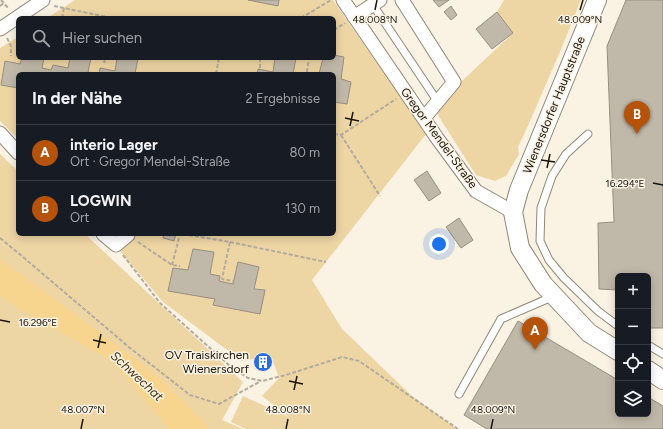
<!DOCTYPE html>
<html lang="de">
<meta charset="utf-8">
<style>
:root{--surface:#171b24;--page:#242831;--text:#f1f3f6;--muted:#9ea1a6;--line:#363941;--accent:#b45309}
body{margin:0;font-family:Figtree,sans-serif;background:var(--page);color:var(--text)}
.controls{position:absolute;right:12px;bottom:12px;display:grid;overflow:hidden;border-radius:6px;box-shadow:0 2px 10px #0003}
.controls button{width:36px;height:36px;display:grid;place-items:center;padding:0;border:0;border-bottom:1px solid var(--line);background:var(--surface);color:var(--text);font:20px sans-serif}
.you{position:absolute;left:439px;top:244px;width:14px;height:14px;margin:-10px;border:3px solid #fff;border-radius:50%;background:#1a73e8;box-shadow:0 0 0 6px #1a73e833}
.badge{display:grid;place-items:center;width:26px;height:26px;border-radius:50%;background:var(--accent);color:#fff;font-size:13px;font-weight:700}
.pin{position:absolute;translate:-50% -33px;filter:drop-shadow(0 1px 2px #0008)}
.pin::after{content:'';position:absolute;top:21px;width:14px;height:12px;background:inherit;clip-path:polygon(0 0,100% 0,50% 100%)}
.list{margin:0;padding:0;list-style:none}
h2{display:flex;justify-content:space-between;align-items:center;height:52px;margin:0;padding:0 16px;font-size:17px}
h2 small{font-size:13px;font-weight:400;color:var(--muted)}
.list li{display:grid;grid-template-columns:26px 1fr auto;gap:12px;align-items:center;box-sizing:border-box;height:56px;padding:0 16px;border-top:1px solid var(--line)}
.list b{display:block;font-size:15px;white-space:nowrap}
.list p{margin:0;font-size:13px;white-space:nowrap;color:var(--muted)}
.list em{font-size:13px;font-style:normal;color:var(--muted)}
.icon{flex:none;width:22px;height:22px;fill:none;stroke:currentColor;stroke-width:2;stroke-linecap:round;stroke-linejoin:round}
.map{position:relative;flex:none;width:663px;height:429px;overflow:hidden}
.search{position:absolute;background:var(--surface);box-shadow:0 2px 10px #0003;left:16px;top:16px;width:320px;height:44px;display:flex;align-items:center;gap:10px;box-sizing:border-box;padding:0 14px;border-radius:6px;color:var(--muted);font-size:15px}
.panel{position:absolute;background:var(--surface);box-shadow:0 2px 10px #0003;left:16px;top:72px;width:320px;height:164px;border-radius:6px}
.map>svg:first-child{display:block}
.green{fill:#eed5a4}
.water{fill:#f7d58f}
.building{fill:#c0b8a8;stroke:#978f80}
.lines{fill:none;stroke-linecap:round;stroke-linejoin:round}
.lane-casing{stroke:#8f8879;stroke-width:9}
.street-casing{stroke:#8f8879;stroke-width:15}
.secondary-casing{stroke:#8f8879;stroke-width:20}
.path{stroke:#b2ac9f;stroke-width:2;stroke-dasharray:4 2;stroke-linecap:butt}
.lane{stroke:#fff;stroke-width:7}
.street{stroke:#fff;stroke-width:13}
.secondary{stroke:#fff;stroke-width:18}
.ticks{fill:none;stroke:#191611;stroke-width:1.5}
.labels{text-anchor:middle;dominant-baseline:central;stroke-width:3;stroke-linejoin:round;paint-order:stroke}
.street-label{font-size:12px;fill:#191611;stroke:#faf2e2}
.poi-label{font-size:12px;fill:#191611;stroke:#faf2e2;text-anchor:end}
.water-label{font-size:13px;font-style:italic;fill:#443617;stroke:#faf2e2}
.ticks-label{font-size:10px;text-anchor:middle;fill:#191611;stroke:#faf2e2;stroke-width:3;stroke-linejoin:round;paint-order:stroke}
</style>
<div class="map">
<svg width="663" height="429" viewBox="0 0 663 429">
<rect width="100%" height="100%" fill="#faf2e2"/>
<!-- green -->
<path class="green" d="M75 0H333L426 134 312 280 342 329 412 396 457 429H246L231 422 243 396 289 417 262 396 279 378 271 356 242 361 163 302 106 234H334V74H18V139L0 121V48L18 37V58H334V18H47Z
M504 0H581L562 47 527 128 518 147 519 154 506 176 495 181 476 175 436 112 462 81 513 33 497 12Z
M0 154 18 171V234H85L243 382 222 420 243 429H0Z"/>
<!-- water -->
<path class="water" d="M0 259 153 372 202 420 209 429H169L112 361 19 309 0 296Z"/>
<!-- building -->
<path class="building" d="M248 0H279L278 6Z
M433 0H449L439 7Z
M626 0H663V328H648V276H618V290L599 289 598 223 614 222 607 46Z
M451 6 457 15 451 20 444 12Z
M497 12 513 33 492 49 476 29Z
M334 55 344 57 341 79 351 82 347 104 334 102V74H319L323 58H334Z
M22 58H44L42 68 51 70 53 65 68 68 70 58H91L88 72 96 74H18V88L1 85 5 61 20 64Z
M117 58H138L135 74H99L100 68 115 71Z
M275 58H296L293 74H257L258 69 273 72Z
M427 171 441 193 429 201 414 180Z
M459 218 473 240 461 248 446 227Z
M164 234H176L174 241 163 238Z
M193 249 214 252 210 274 220 276 219 281 233 284 238 262 259 267 254 289 265 290 260 314 213 305 215 299 168 291 173 268 188 270Z
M518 321 618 380V414H648V397L663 406V429H487L464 415Z
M259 354 272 363 267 370 254 361Z"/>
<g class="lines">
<defs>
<path id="lane" d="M373 5 438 102
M588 134 566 154 552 176 541 208 540 241 549 260 564 278 598 311 618 326
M648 345 663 354
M459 394 501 319 554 296"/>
<path id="street" d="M343 0 437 138 476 191 513 212
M402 0 454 82 424 118
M354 17 380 0
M0 29 43 0
M0 133 18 153
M103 234 116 245 128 235"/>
<path id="secondary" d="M597 0 519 190 513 212 520 248 543 284 589 333 618 351
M648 370 663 380"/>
</defs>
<!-- lane casing -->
<use href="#lane" class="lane-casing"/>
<!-- street casing -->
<use href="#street" class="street-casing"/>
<!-- secondary casing -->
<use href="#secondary" class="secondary-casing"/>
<!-- path -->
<path class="path" d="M1 0 9 9
M0 6 4 3
M54 6 112 18
M62 18 64 8
M301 18 331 0
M334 30 345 23
M7 38 11 46V56
M59 59V58
M104 63 105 58
M260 68V58
M307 72 309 58
M216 74 219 58
M334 134 341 135 396 99
M341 135 380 196
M183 234 230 242 222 279 233 281
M0 238 23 257 130 348 190 395 219 404 261 381
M138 242 172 265 180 266
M230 242 326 262
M123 255 160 303 231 367 248 378 262 381 286 375 342 357 359 361 458 429
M172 265 180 234"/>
<!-- lane -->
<use href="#lane" class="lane"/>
<!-- street -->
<use href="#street" class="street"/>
<!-- secondary -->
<use href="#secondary" class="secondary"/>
</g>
<!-- ticks -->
<path class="ticks" d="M375 10 377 0M580 10 583 0M345 118 359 121M350 126 353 112M541 160 555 162M547 168 550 154M653 183 663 185M0 320 10 322M93 340 106 343M98 348 101 334M289 381 303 384M294 390 297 376M81 429 83 419M286 429 288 419M491 429 493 419"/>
<!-- icons -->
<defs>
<symbol id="building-disc" viewBox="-11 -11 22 22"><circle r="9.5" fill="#296edb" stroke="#faf2e2"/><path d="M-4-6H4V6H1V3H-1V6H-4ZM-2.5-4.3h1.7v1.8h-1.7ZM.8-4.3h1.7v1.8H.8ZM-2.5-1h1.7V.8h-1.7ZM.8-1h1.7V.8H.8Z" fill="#fff"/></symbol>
</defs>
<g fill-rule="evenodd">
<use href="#building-disc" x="252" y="351" width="22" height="22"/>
</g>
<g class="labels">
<!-- street labels -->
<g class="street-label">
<text transform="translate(554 105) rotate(-68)">Wienersdorfer Hauptstraße</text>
<text transform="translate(439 138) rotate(54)">Gregor Mendel-Straße</text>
</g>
<!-- poi labels -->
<g class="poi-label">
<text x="249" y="355">OV Traiskirchen<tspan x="249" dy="14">Wienersdorf</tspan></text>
</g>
<!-- water labels -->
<g class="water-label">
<text transform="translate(137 376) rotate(43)">Schwechat</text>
</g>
</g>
<g class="ticks-label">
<text x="375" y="23">48.008°N</text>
<text x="580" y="23">48.009°N</text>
<text x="625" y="187">16.294°E</text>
<text x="38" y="326">16.296°E</text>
<text x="83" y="413">48.007°N</text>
<text x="288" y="413">48.008°N</text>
<text x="493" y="413">48.009°N</text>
</g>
</svg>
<div class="controls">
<button>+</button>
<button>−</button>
<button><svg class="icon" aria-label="locate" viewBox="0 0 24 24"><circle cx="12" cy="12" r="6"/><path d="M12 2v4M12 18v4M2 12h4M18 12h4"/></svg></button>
<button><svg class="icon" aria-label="layers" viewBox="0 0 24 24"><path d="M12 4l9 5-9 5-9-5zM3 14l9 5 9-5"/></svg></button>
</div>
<div class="you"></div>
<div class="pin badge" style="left:535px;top:350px">A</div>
<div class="pin badge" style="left:637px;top:134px">B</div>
<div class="search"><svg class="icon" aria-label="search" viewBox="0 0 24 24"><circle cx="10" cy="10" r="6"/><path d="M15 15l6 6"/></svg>Hier suchen</div>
<section class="panel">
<h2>In der Nähe<small>2 Ergebnisse</small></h2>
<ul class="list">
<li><span class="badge">A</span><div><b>interio Lager</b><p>Ort · Gregor Mendel-Straße</p></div><em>80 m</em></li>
<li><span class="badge">B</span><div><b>LOGWIN</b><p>Ort</p></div><em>130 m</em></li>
</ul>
</section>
</div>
